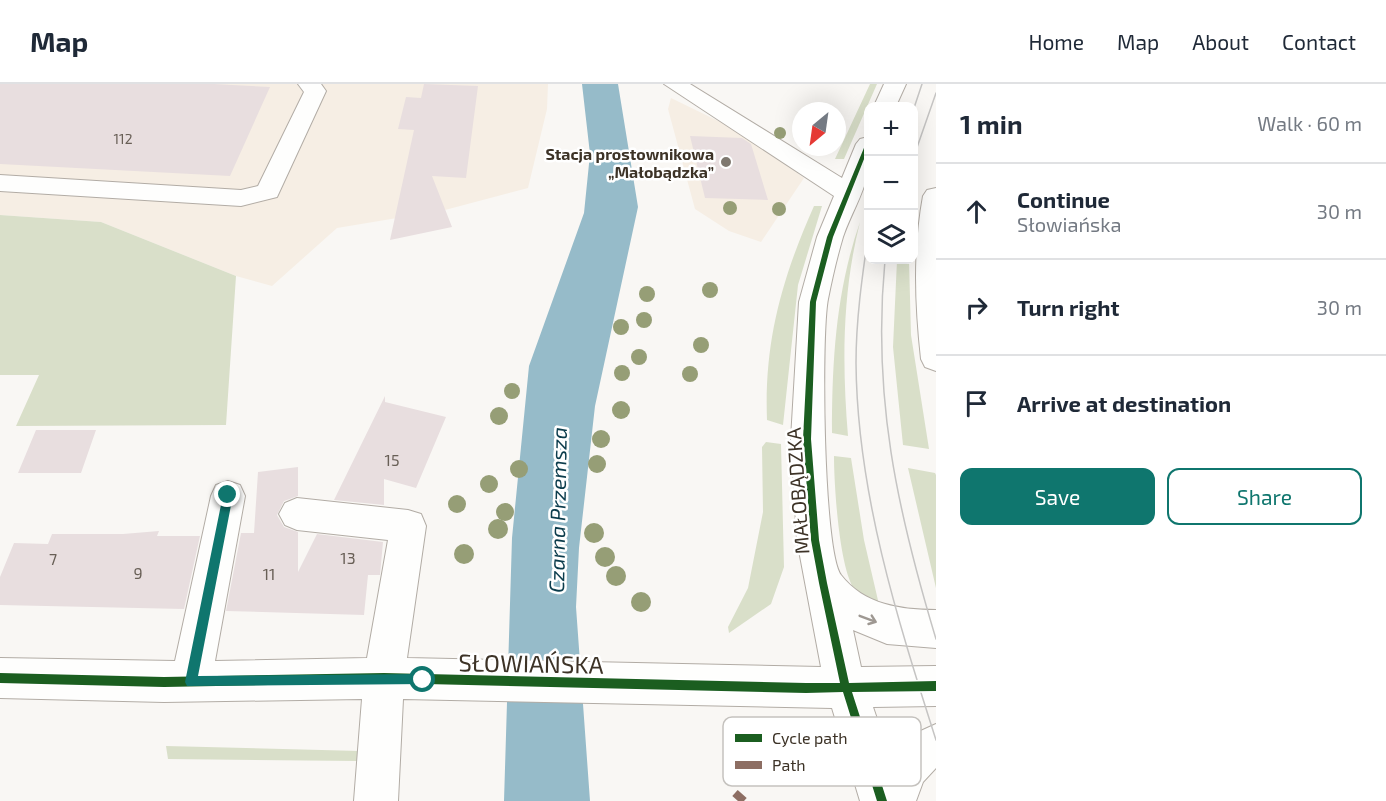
<!DOCTYPE html>
<meta charset="utf-8">
<style>
:root{--surface:#fff;--page:#f6f6f7;--text:#1f2937;--muted:#747a83;--line:#e0e1e3;--accent:#0f766e}
body{margin:0;font-family:"Exo 2",sans-serif;background:var(--page);color:var(--text)}
.controls{position:absolute;right:18px;top:18px;display:grid;overflow:hidden;border-radius:12px;box-shadow:0 6px 24px #0002}
.controls button{width:54px;height:54px;display:grid;place-items:center;padding:0;border:0;border-bottom:2px solid var(--line);background:var(--surface);color:var(--text);font:30px sans-serif}
.compass{position:absolute;left:792px;top:18px;width:54px;height:54px;border-radius:50%;background:var(--surface);box-shadow:0 6px 24px #0002;rotate:209deg}
.stop{position:absolute;width:18px;height:18px;margin:-14px;border:4px solid #0f766e;border-radius:50%;background:#fff}
.stop.end{background:#0f766e;border-color:#fff;box-shadow:0 2px 6px #0008}
.list{margin:0;padding:0;list-style:none}
h2{display:flex;justify-content:space-between;align-items:center;height:78px;margin:0;padding:0 24px;font-size:26px}
h2 small{font-size:20px;font-weight:400;color:var(--muted)}
.list li{display:grid;grid-template-columns:39px 1fr auto;gap:18px;align-items:center;box-sizing:border-box;height:96px;padding:0 24px;border-top:2px solid var(--line)}
.list b{display:block;font-size:22px;white-space:nowrap}
.list p{margin:0;font-size:20px;white-space:nowrap;color:var(--muted)}
.list em{font-size:20px;font-style:normal;color:var(--muted)}
.actions{display:flex;gap:12px;padding:18px 24px}
.actions a{flex:1;padding:14px 0;border:2px solid var(--accent);border-radius:12px;text-align:center;font-size:21px;color:var(--accent)}
.actions .main{background:var(--accent);color:#fff}
.icon{flex:none;width:33px;height:33px;fill:none;stroke:currentColor;stroke-width:2;stroke-linecap:round;stroke-linejoin:round}
.map{position:relative;flex:none;width:936px;height:717px;overflow:hidden}
header{display:flex;align-items:center;gap:36px;box-sizing:border-box;height:84px;padding:0 30px;background:var(--surface);border-bottom:2px solid var(--line)}
header strong{font-size:28px}
nav{display:flex;gap:33px;margin-inline-start:auto;font-size:21px}
main{display:flex}
aside{flex:1;background:var(--surface)}
.map>svg:first-child{display:block}
.built{fill:#f6eee4}
.green{fill:#d9dfc9}
.water{fill:#96bbc9}
.building{fill:#e8dedf}
.lines{fill:none;stroke-linecap:round;stroke-linejoin:round}
.minor-casing{stroke:#b2aca5;stroke-width:2}
.minor{fill:#fefefd;fill-rule:evenodd}
.tram{stroke:#c5c4c3;stroke-width:1.5}
.quiet{stroke:#8d6e63;stroke-width:8;stroke-dasharray:14 8;stroke-linecap:butt}
.cycleway-casing{stroke:#fff;stroke-width:3}
.cycleway{fill:#1b5e20;fill-rule:evenodd}
.tree{fill:#969e76}
.oneway{stroke:#9e9892}
.route{fill:#0f766e}
.poi-dot{fill:#7f786f;stroke:#fff;stroke-width:2}
.labels{text-anchor:middle;dominant-baseline:central;stroke-width:5;stroke-linejoin:round;paint-order:stroke}
.far-number-label{font-size:14px;fill:#685f56}
.far-poi-label{font-size:16px;font-weight:bold;fill:#3d3327;stroke:#fff;text-anchor:end}
.number-label{font-size:16px;fill:#685f56}
.street-label{font-size:20px;fill:#3d3327;stroke:#fff}
.water-label{font-size:21px;font-style:italic;fill:#0b3c4c;stroke:#fff}
.near-street-label{font-size:24px;fill:#3d3327;stroke:#fff}
.key{fill:#fff;stroke:#c5c2be;stroke-width:1.5}
.key-label{font-size:16px;fill:#3d3327}
</style>
<header>
<strong>Map</strong>
<nav><a>Home</a><a>Map</a><a>About</a><a>Contact</a></nav>
</header>
<main>
<div class="map">
<svg width="936" height="717" viewBox="0 0 936 717">
<rect width="100%" height="100%" fill="#f9f7f4"/>
<!-- built -->
<path class="built" d="M0 0H548L547 25 528 104 445 126 337 144 272 202 236 192 101 138 0 131Z
M671 14 745 50 804 94 761 158 729 147 695 125 668 25Z"/>
<!-- green -->
<path class="green" d="M870 0H877L844 75H835Z
M814 122H822L798 201 783 341 767 336C764 257 782 194 814 122Z
M0 131 101 138 236 192 226 341 16 342 39 291H0Z
M860 138C842 209 842 280 848 352L832 349C832 276 836 207 860 138Z
M897 176H909L911 251 929 365 903 361 893 263Z
M766 358 781 360 784 483 771 520 729 549 728 543 748 504 763 428 762 363Z
M834 372 851 374 864 456 880 525C872 519 859 513 854 505 839 482 834 401 834 372Z
M908 384 935 389 936 391V504Z
M166 662 360 667 358 677 168 675Z"/>
<!-- water -->
<path class="water" d="M582 0H618L638 123 595 322 579 464 576 523 590 717H504L512 454 529 282 584 129 590 70Z"/>
<!-- building -->
<path class="building" d="M0 0H214L270 3 230 92 0 80Z
M424 0 478 2 466 94 432 92 452 143 390 156 414 46 398 45 406 13 421 14Z
M690 52 742 54 751 60 768 116 705 114Z
M385 312V318L446 333 416 404 384 395V421L334 416Z
M36 346H96L81 389H18Z
M298 383V412L284 417 277 431 284 443 298 448V488L317 450 383 458 380 491H368L364 531 226 527 241 449H254L258 388Z
M159 447 157 452H200L184 525 0 521V493L14 459 48 460 52 450H123Z"/>
<g class="lines">
<defs>
<path id="minor" d="M298 0H321L326 7 277 113 241 122 0 107V91L241 106 258 102 304 8Z
M664 0H690L842 94 856 60 860 55 868 53C868 64 871 78 868 89 863 111 850 132 843 153 837 173 832 195 828 215 821 251 823 467 841 491 864 521 902 526 936 526V564L887 560 853 546 861 583 936 582V622L873 623 890 673 903 655 936 640V684L923 698 916 717H860L832 624 403 615 398 717H354L362 615 164 618 0 614V574L175 577 211 412 216 401 228 397 240 401 245 412 215 577 367 574 388 456 297 446 285 441 279 430 285 419 297 414 408 426 421 430 426 442 407 574 821 583 797 456 791 355 799 218 817 153 834 112Z
M884 0H906L896 22H874Z
M936 104V287L925 283 921 275C915 220 913 167 923 112L927 106Z"/>
</defs>
<!-- minor casing -->
<use href="#minor" class="minor-casing"/>
<!-- minor -->
<use href="#minor" class="minor"/>
<!-- tram -->
<path class="tram" d="M914 24 922 0
M914 72 936 9
M868 152C862 194 856 236 856 279 857 408 897 534 936 656
M885 176C872 312 897 426 936 555"/>
<!-- quiet -->
<path class="quiet" d="M735 709 744 717"/>
<defs>
<path id="cycleway" d="M866 59H868V65L833 153 816 218 811 355 819 456 827 499 849 599 936 597V607L852 608 887 717H877L843 608 806 609 384 599 164 603 0 599V589L164 593 384 589 806 599H840L819 499 811 456 803 355 810 218 827 153Z"/>
</defs>
<!-- cycleway casing -->
<use href="#cycleway" class="cycleway-casing"/>
<!-- cycleway -->
<use href="#cycleway" class="cycleway"/>
</g>
<!-- trees -->
<g class="tree">
<circle cx="780" cy="49" r="6"/>
<circle cx="730" cy="124" r="7"/>
<circle cx="779" cy="125" r="7"/>
<circle cx="710" cy="206" r="8"/>
<circle cx="647" cy="210" r="8"/>
<circle cx="644" cy="236" r="8"/>
<circle cx="621" cy="243" r="8"/>
<circle cx="701" cy="261" r="8"/>
<circle cx="639" cy="273" r="8"/>
<circle cx="622" cy="289" r="8"/>
<circle cx="690" cy="290" r="8"/>
<circle cx="512" cy="307" r="8"/>
<circle cx="621" cy="326" r="9"/>
<circle cx="499" cy="332" r="9"/>
<circle cx="601" cy="355" r="9"/>
<circle cx="597" cy="380" r="9"/>
<circle cx="519" cy="385" r="9"/>
<circle cx="489" cy="400" r="9"/>
<circle cx="457" cy="420" r="9"/>
<circle cx="505" cy="428" r="9"/>
<circle cx="498" cy="445" r="10"/>
<circle cx="594" cy="449" r="10"/>
<circle cx="464" cy="470" r="10"/>
<circle cx="605" cy="473" r="10"/>
<circle cx="616" cy="492" r="10"/>
<circle cx="641" cy="518" r="10"/>
</g>
<!-- one-way arrows -->
<defs><path id="oneway-shaft" d="M-6 0H5M1.5-3L5.5 0L1.5 3" fill="none" stroke-width="1.6" stroke-linecap="round" stroke-linejoin="round" transform="scale(1.5)"/></defs>
<use class="oneway" href="#oneway-shaft" transform="translate(868 535) rotate(21)"/>
<!-- route -->
<path class="route" d="M228 407 233 411 198 592 423 590 427 592V600L187 602 185 598 223 411Z"/>
<!-- markers -->
<circle class="poi-dot" cx="726" cy="78" r="6"/>
<g class="labels">
<!-- far-number labels -->
<g class="far-number-label">
<text x="123" y="54">112</text>
</g>
<!-- far-poi labels -->
<g class="far-poi-label">
<text x="714" y="69">Stacja prostownikowa<tspan x="714" dy="18">„Małobądzka”</tspan></text>
</g>
<!-- number labels -->
<g class="number-label">
<text x="392" y="375">15</text>
<text x="348" y="473">13</text>
<text x="53" y="474">7</text>
<text x="138" y="488">9</text>
<text x="269" y="489">11</text>
</g>
<!-- street labels -->
<g class="street-label">
<text transform="translate(797 407) rotate(-94)">MAŁOBĄDZKA</text>
</g>
<!-- water labels -->
<g class="water-label">
<text transform="translate(557 426) rotate(-89)">Czarna Przemsza</text>
</g>
<!-- near-street labels -->
<g class="near-street-label">
<text transform="translate(531 579) rotate(1)">SŁOWIAŃSKA</text>
</g>
</g>
<!-- legend -->
<rect x="723" y="633" width="198" height="69" rx="9" class="key"/>
<rect x="735" y="650" width="27" height="8" fill="#1b5e20"/>
<rect x="735" y="677" width="27" height="8" fill="#8d6e63"/>
<g class="key-label">
<text x="772" y="660">Cycle path</text>
<text x="772" y="687">Path</text>
</g>
</svg>
<div class="controls">
<button>+</button>
<button>−</button>
<button><svg class="icon" aria-label="layers" viewBox="0 0 24 24"><path d="M12 4l9 5-9 5-9-5zM3 14l9 5 9-5"/></svg></button>
</div>
<svg class="compass" viewBox="-18 -18 36 36"><path d="M0-13l5 13h-10z" fill="#e53935"/><path d="M0 13l5-13h-10z" fill="#747a83"/></svg>
<div class="stop" style="left:423px;top:596px"></div>
<div class="stop end" style="left:228px;top:411px"></div>
</div>
<aside>
<h2>1 min<small>Walk · 60 m</small></h2>
<ul class="list">
<li><svg class="icon" aria-label="ahead" viewBox="0 0 24 24"><path d="M12 20V5M6 11l6-6 6 6"/></svg><div><b>Continue</b><p>Słowiańska</p></div><em>30 m</em></li>
<li><svg class="icon" aria-label="right" viewBox="0 0 24 24"><path d="M7 20v-9h11M14 6l5 5-5 5"/></svg><div><b>Turn right</b></div><em>30 m</em></li>
<li><svg class="icon" aria-label="arrive" viewBox="0 0 24 24"><path d="M6 21V4h12l-3 4 3 4H6"/></svg><div><b>Arrive at destination</b></div></li>
</ul>
<div class="actions"><a class="main">Save</a><a>Share</a></div>
</aside>
</main>
